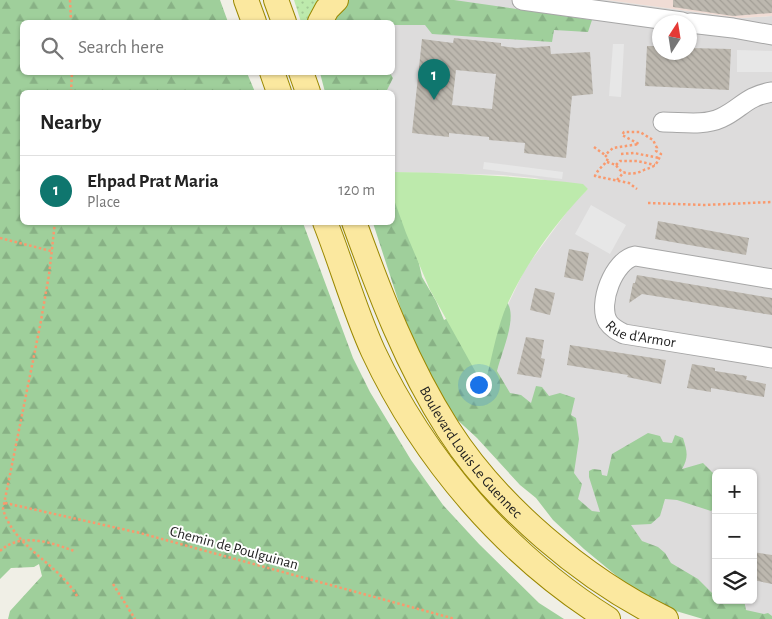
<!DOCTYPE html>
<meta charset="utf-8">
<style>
:root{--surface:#fff;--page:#f2f2f2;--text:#222;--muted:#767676;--line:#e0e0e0;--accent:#0f766e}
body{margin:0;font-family:"Alegreya Sans",sans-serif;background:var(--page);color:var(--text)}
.controls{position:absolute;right:15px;bottom:15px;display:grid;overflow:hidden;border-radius:8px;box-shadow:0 1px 4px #0004}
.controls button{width:45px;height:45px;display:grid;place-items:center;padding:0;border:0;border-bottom:1px solid var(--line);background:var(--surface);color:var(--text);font:25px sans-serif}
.compass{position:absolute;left:652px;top:15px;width:45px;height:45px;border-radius:50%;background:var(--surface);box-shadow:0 1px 4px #0004;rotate:12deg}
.you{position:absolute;left:478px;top:384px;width:18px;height:18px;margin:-12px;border:4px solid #fff;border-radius:50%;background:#1a73e8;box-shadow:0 0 0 8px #1a73e833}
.badge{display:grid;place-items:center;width:32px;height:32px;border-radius:50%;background:var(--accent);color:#fff;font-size:16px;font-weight:700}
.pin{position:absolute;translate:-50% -41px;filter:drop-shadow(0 1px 2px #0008)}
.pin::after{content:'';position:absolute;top:26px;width:18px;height:15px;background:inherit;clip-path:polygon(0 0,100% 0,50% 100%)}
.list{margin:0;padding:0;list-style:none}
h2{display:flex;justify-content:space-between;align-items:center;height:65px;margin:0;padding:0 20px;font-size:21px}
h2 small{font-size:16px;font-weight:400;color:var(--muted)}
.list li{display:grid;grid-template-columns:32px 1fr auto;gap:15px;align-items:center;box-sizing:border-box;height:70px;padding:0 20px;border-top:1px solid var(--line)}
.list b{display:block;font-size:19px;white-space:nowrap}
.list p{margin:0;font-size:16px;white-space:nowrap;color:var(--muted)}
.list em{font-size:16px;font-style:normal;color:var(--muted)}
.icon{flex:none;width:28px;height:28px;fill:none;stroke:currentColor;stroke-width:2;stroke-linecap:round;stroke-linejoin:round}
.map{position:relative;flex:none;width:772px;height:619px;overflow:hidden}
.search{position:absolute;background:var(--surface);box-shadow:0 1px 4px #0004;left:20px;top:20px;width:375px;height:55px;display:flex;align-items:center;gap:12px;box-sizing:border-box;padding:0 18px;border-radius:8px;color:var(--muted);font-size:19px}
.panel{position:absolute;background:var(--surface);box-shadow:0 1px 4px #0004;left:20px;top:90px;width:375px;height:135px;border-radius:8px}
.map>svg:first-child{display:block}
.residential{fill:#dddcdc;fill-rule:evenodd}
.commercial{fill:#f0dcd5}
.grass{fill:url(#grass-dots)}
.forest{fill:url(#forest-firs)}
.garden{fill:#bdeaac}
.parking{fill:#e7e7e7}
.building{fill:url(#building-back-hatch);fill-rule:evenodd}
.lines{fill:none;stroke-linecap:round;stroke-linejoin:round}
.minor-casing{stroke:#a6a6a6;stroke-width:21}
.major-casing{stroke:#9a8801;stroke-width:26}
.path{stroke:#f99a6e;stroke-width:2.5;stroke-dasharray:2.5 2.5;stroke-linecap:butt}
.minor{stroke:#fff;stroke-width:19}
.major{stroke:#fbe89f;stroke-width:24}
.labels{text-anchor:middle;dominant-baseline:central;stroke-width:4;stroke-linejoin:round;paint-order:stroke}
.street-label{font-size:15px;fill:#1f1f1f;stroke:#fff}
</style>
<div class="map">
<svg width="772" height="619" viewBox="0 0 772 619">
<defs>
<pattern id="grass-dots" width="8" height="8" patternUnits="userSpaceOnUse" patternTransform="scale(1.25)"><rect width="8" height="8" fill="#bdeaac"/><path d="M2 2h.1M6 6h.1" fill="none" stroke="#a2c894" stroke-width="1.8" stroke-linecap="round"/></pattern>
<pattern id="forest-firs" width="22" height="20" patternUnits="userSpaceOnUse" patternTransform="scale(1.25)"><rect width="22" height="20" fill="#9fcf9b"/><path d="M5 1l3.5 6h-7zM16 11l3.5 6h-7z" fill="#88b185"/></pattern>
<pattern id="building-back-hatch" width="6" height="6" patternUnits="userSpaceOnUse" patternTransform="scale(1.25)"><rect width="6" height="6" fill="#bdb8af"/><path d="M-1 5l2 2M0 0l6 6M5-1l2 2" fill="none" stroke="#a29e96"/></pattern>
</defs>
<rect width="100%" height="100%" fill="#f0efe6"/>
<!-- residential -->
<path class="residential" d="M376 0H606L740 18 772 16V619L716 600H753V473H716V600L639 560 485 412 504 313 525 269 572 205 588 189 535 178 503 175 393 172 392 92H356L349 73 392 72V22H348ZM660 22H690V52H660Z"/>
<!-- commercial -->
<path class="commercial" d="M607 0H772V16L740 18Z"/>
<!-- grass -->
<path class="grass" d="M294 0H328L314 22H301Z"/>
<!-- forest -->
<path class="forest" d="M0 0H220L228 22H22V72L247 73 255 92H22V222L303 223 353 358 370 392 411 460 443 505 479 544 539 603 564 619H8L10 611 42 576 39 564 34 567 11 568 0 579Z
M345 0H454L592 20 588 32 554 30 552 42 432 34 425 25H393L392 22H329Z
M320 73H390L393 78 386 92H325Z
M393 173 414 241 422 277 436 301 444 320 462 311 500 295C503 298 507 301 508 304 517 319 501 354 497 371L510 393 521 395 531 403 536 386 542 387 549 396 560 393 575 398 571 415 576 418 579 439 574 473 582 484 578 499 592 511 600 512 589 477V471L593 469 601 470 602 475 607 476 612 454 648 433 660 436 663 442 672 443 675 435 683 438C687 451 689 457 682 469L703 463 716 476V506L711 511 677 500 665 499 660 516 651 524 631 525 642 541 658 547 665 553 671 563 698 579 713 594 716 595V600H744L746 610 764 614 768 613 772 616V619H703L659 606 630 587 584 549 553 520 536 498 520 485 477 438 451 414 414 349 373 223 392 222Z"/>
<!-- garden -->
<path class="garden" d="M393 172C456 173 520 176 583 184L588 189C555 223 522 268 504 312 495 336 491 363 484 387L430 290 406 233 393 197Z"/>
<!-- parking -->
<path class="parking" d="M613 44H624L621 97 609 96Z
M737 50 772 51V72H737Z
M484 162 563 172 562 179 483 169Z
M591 205 626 225 610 254 575 234Z"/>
<!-- building -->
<path class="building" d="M673 0H772V13L733 16 673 7Z
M454 38 501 43V46L517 48 550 46 551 54 590 52 593 94 572 96 566 158 524 153 525 143 489 140V137L449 133V137L412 133 422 39 453 43ZM456 70 496 74 492 109 452 105Z
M647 46H660V52H690V48L731 49 729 90 645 86Z
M658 221 749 238 746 255 655 239Z
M569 249 589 253 583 281 564 277Z
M637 275 772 298V315L642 294 629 303 633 283H635Z
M535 288 555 293 550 315 530 310Z
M526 337 544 340 541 358 545 359 541 378 517 374Z
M570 345 666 360 661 384 627 377 628 375 567 365Z
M692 364 715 368V371L747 376 746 380 766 384 764 397 711 388V392L687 388Z
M753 552 772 555V584L753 580Z"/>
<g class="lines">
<defs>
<g id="minor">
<path d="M522 0 682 22"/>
<path d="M690 23 733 28 772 35"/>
<path d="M663 122C682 122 704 126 721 118 741 109 746 96 772 92"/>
<path id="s1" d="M772 279 635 256C614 260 597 304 608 322 612 328 618 331 624 334L772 358"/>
</g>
<g id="major">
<path d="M246 0 254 22"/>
<path d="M276 0 284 22"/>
<path d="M320 22 327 9 336 0"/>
<path d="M272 72 279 92"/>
<path d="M301 72 308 92"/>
<path d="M325 222C342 265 354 309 373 351 424 460 506 555 608 619"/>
<path id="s2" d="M354 222C380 294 407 365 448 429 497 506 584 579 666 619"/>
</g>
</defs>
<!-- minor casing -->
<use href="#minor" class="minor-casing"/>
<!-- major casing -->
<use href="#major" class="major-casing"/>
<!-- path -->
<path class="path" d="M70 0 71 22
M71 92 72 72
M594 147 605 155
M621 154 634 153 659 158
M607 162 616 165C622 176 634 175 644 170 648 168 652 168 655 165 658 162 659 158 661 154L656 151 657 148 653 140 640 132H624L622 135 639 144 613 148 605 155 608 158C606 165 598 168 595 176L629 183 637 189
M616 165 620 161H637L655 165
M617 180 624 172
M648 203 704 205 772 202
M55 222 49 275 40 326 3 509C14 548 60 564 78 598
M0 238 51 251
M5 503 140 533 455 619
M0 551C21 532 50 542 74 551
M113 584 135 619"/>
<!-- minor -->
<use href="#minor" class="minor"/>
<!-- major -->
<use href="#major" class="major"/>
</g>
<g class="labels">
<!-- street labels -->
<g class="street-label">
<text stroke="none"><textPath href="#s1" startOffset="254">Rue d'Armor</textPath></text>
<text stroke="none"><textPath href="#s2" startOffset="260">Boulevard Louis Le Guennec</textPath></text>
<text transform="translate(234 548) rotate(15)">Chemin de Poulguinan</text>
</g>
</g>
</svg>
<div class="controls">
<button>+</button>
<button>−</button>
<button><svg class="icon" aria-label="layers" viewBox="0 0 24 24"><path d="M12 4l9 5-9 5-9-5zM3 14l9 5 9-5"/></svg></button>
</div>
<svg class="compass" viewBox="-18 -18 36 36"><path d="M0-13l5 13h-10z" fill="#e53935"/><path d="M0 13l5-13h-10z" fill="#767676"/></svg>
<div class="you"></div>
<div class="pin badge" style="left:434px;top:100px">1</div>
<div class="search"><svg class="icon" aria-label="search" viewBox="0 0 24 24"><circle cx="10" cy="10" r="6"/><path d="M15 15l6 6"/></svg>Search here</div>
<section class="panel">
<h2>Nearby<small></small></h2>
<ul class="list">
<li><span class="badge">1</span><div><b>Ehpad Prat Maria</b><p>Place</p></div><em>120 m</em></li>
</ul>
</section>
</div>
